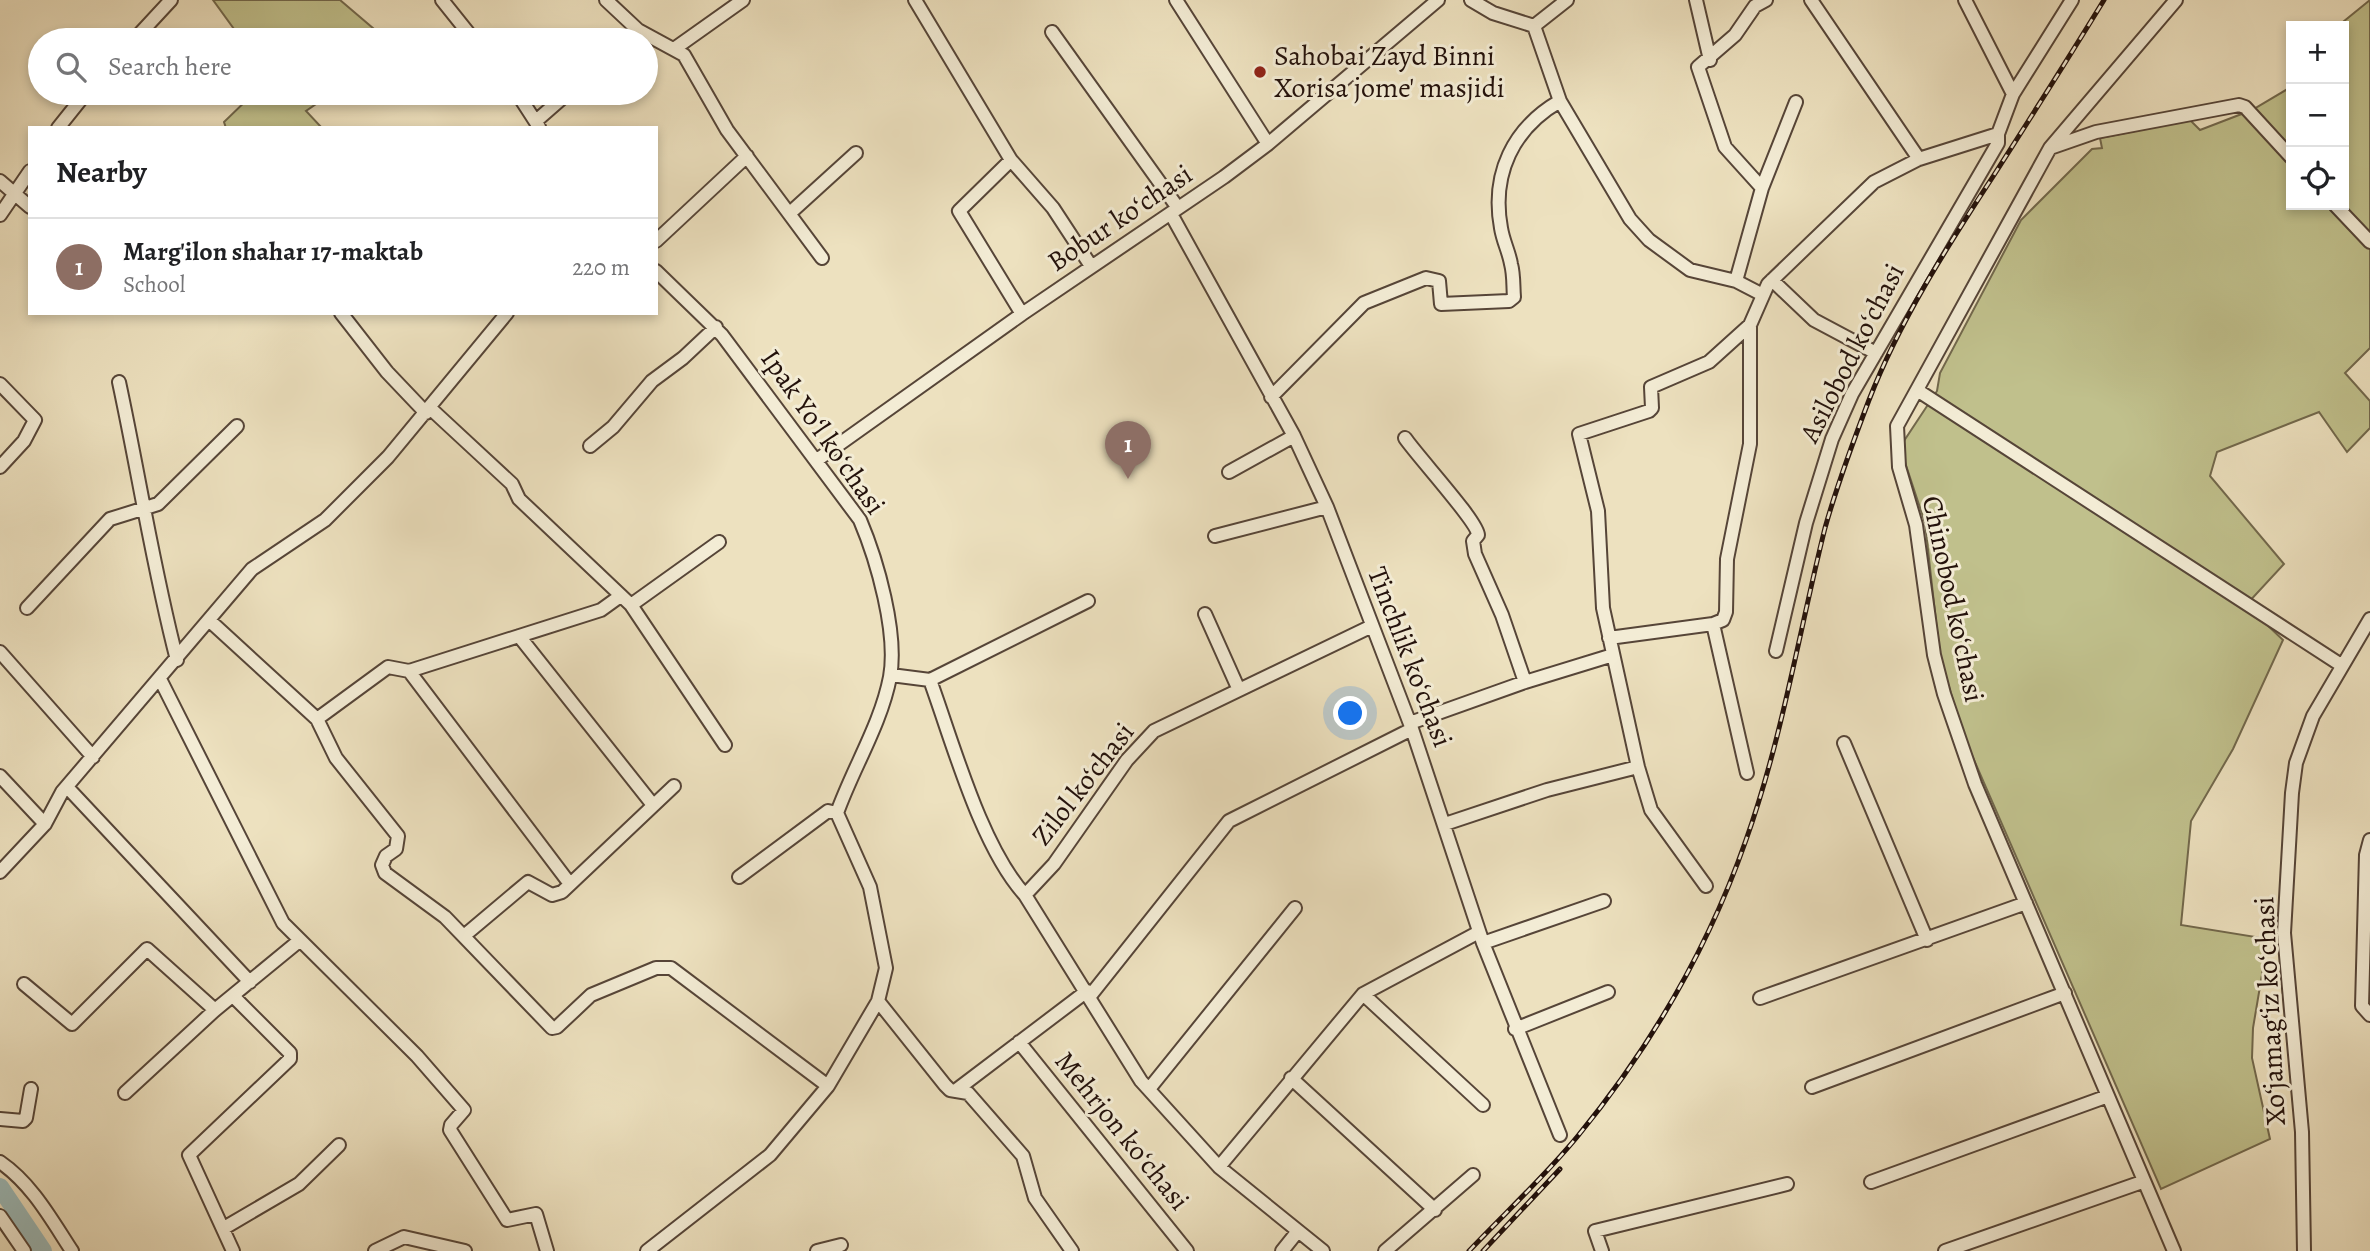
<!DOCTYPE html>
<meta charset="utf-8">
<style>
:root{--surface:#fff;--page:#f2f2f2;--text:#202124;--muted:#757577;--line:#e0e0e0;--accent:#8f2418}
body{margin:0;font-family:Alegreya,serif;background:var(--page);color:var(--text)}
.controls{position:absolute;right:21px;top:21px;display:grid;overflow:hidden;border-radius:0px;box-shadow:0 4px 10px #0003}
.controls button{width:63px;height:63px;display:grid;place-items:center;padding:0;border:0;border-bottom:2px solid var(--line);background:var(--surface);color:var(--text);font:35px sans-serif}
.you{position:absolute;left:1351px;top:714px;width:24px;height:24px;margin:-18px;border:5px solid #fff;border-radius:50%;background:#1a73e8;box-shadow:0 0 0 10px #1a73e833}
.badge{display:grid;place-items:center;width:46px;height:46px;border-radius:50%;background:var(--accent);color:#fff;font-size:23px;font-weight:700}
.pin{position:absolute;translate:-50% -58px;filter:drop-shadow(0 2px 4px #0008)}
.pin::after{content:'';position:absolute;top:37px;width:24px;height:21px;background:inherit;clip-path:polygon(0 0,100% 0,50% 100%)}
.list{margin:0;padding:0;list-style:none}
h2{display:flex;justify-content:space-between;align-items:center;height:91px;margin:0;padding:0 28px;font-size:30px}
h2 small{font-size:23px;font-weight:400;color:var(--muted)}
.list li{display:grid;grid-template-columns:46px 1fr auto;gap:21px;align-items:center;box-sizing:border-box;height:98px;padding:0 28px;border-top:2px solid var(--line)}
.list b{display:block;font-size:26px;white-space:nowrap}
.list p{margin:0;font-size:23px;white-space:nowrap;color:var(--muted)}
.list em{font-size:23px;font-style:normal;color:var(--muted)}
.icon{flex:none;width:38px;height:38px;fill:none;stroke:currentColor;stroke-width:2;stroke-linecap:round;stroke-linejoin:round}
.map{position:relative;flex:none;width:2370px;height:1251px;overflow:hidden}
.search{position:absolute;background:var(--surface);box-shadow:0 4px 10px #0003;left:28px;top:28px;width:630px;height:77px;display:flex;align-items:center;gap:18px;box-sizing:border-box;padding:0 24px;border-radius:38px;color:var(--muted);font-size:26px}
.panel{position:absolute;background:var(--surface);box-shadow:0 4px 10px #0003;left:28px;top:126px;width:630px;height:189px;border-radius:0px}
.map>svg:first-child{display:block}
.green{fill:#c0c08c;stroke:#72684c;stroke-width:2}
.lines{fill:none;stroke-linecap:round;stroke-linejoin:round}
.river{stroke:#9cbbba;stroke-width:18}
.minor-casing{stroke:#564538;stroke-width:16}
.minor{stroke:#f3ecd5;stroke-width:12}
.rail-casing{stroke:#23110b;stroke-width:5}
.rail{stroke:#f3ecd5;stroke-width:2.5;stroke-dasharray:8;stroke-linecap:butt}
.poi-dot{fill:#8f2418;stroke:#f3ecd5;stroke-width:2.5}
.labels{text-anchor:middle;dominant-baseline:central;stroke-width:6;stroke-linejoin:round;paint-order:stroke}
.poi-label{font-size:28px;fill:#23110b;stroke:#f3ecd5;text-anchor:start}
.street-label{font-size:28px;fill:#23110b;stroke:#f3ecd5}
</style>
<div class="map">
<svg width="2370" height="1251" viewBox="0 0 2370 1251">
<rect width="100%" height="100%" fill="#ede1bf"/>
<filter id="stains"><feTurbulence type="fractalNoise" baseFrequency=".00286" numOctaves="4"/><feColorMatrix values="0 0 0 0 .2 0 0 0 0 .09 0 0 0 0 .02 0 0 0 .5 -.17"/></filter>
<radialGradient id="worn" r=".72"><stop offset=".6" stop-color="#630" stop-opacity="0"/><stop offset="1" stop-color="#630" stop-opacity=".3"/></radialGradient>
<!-- green -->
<path class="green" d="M213 0H340L374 29 359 40H242Z
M2370 0V348L2345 373 2370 401V428L2347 452 2319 412 2217 452 2210 476 2284 564 2246 605 2283 640 2233 749 2191 821 2181 925 2268 939 2253 1028 2252 1058 2270 1139 2161 1189 1964 737 1940 657 1925 523 1900 447 1937 391 1940 373 2021 220 2092 149 2102 148 2100 138 2190 120 2200 130 2252 110 2291 87V205H2344V26H2338Z
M254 93H313L319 102 306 111 322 128H226L224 122Z"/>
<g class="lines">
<!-- river -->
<path class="river" d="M0 1187 43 1251"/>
<defs>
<path id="minor" d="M442 0 474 40
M606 0 638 30 684 55 727 130 822 258
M915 0 1011 160 1053 208 1091 266
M1176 0 1268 144
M1471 0 1493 13 1534 26 1560 101 1630 219 1649 240 1690 270 1736 281 1763 295
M1696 0 1710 60
M1811 0 1919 159
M1965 0 2013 94
M1534 26 1567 0
M1052 32 1178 208
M134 40 171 0
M626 40 638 30
M674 49 743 0
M517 93 539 127
M536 121 568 93
M58 128 86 93
M2050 148 2096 132 2239 105 2245 107 2291 157
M1011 160 959 211 1022 314
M0 181 30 207
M1762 188 1725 147 1698 67 1735 35 1755 6 1766 0
M2335 205 2370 242
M790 213 856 153
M1171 214 1294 436 1327 507 1412 729 1483 943 1560 1135
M0 215 30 171
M656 241 747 156
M1772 280 1814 320 1876 353
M1736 281 1762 188 1796 102
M341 313 387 372 426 413
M119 382C139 475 153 568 177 660
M0 384 35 420 24 441 0 467
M1917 390 2341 665
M1271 397 1364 303 1426 278 1439 281 1441 304 1509 301 1514 297C1513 286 1514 275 1511 264 1509 252 1503 241 1501 228 1491 174 1513 128 1560 101
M430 408 512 484 519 499 631 605 725 745
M1405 438C1418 457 1478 522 1478 535L1473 541 1475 554 1502 615 1525 682
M590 446 613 427 652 381 683 358 716 327
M817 460 1022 314 1224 177 1268 144 1438 0
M1229 472 1294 436
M1215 536 1327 507
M631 605 719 542
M27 608 110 519 158 504 237 426
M1205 614 1239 690
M210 621 317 719 336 758 398 836 396 849 386 856 382 865 385 873 445 917 552 1028 557 1027 591 995 656 968H671L828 1086
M1713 624 1747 773
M519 636 653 805
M1609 638 1713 624 1723 620 1726 612 1727 559 1750 444V325
M1776 651 1806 523 1832 439 1852 394 1998 143V134
M0 652 93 757
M409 671 570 884
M891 675 930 680C953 743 981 847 1025 895
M160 679 283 923 417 1056 464 1110 451 1125 450 1130 507 1220 536 1214 547 1251
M930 680 1088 601
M317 719 388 667 409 671 601 610 619 597
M1410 723 1525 682 1613 655
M1844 743 1927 940
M0 776 45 824
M67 787 250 982
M1445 824 1547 790 1638 767
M2370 840 2366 855 2362 1006 2370 1015
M0 872 45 824 62 792 252 569 325 520 388 457 507 313
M739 877 828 811 837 813
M1706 886 1651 810 1638 767 1603 608 1598 511 1579 434 1649 411 1652 408 1651 387 1709 362 1750 325 1768 284 1874 182 1919 159 1998 134 2013 94 2072 0
M465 935 528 882 552 895 562 892 674 786
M1483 943 1604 901
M24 984 72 1024 147 949 215 1010
M1363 994 1483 1105
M233 996 290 1053V1059L189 1155 233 1251
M1090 996 1229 821 1412 729
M1760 998 2026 903
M878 1001 945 1085 950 1090 968 1093 1023 1156 1035 1198 1072 1251
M1515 1029 1608 992
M1019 1042 1187 1251
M1291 1078 1435 1210
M1812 1087 2065 993
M1149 1089 1295 908
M955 1091 1087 991
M125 1093 215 1010 299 941
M0 1119 23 1121 26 1118 31 1089
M0 1162C32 1184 51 1219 72 1251
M1219 1167 1363 994 1479 932
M1871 1182 2108 1096
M0 1216 24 1251
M224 1228 299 1184 339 1145
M375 1251 404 1237 465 1251
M647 1251 770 1155 828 1086 878 1001 886 968 870 887 837 813C853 768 881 724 890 677 898 633 877 560 860 520L722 335 656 271
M817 1251 841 1245
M1282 1251 1298 1231
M1323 1251 1219 1167 1141 1081 1025 895 1054 864 1127 760 1154 731 1372 626
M1385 1251 1473 1175
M1602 1251 1595 1231 1787 1184
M1945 1251 2142 1182
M2174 1251 1975 784 1944 694 1934 655 1916 525 1899 467 1897 426 2050 148 2176 0
M2304 1251 2302 1132 2284 933 2292 793 2296 763 2313 716 2370 619"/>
</defs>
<!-- minor casing -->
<use href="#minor" class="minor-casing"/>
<!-- minor -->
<use href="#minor" class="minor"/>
<defs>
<path id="rail" d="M1469 1251C1505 1213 1544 1177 1577 1137 1650 1048 1708 949 1746 840 1782 739 1799 632 1825 528 1837 485 1853 442 1869 400 1900 320 1947 247 1994 175 2031 117 2068 59 2104 0
M1483 1251 1560 1169"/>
</defs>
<!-- rail casing -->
<use href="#rail" class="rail-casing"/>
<!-- rail -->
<use href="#rail" class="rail"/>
</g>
<!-- markers -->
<circle class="poi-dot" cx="1260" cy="72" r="7"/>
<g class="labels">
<!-- poi labels -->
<g class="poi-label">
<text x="1274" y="56">Sahobai Zayd Binni<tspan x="1274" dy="32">Xorisa jome' masjidi</tspan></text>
</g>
<!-- street labels -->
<g class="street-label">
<text transform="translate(1120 218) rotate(-34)">Bobur koʻchasi</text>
<text transform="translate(1852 353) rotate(-63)">Asilobod koʻchasi</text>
<text transform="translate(823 432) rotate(55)">Ipak Yoʻl koʻchasi</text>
<text transform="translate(1953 599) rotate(78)">Chinobod koʻchasi</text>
<text transform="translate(1410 657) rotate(69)">Tinchlik koʻchasi</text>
<text transform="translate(1083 784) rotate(-52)">Zilol ko‘chasi</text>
<text transform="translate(2270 1011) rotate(-93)">Xoʻjamagʻiz koʻchasi</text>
<text transform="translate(1122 1131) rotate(51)">Mehrjon koʻchasi</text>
</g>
</g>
<rect width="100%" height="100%" filter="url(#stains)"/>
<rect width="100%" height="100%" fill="url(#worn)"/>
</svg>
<div class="controls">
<button>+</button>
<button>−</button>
<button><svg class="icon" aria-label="locate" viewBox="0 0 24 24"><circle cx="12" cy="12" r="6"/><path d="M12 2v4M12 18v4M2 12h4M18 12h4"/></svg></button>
</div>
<div class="you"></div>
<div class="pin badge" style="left:1128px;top:479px;background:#8d6e63">1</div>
<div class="search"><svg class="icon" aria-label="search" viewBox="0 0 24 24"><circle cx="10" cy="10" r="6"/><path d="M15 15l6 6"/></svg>Search here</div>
<section class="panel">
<h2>Nearby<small></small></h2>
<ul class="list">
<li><span class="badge" style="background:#8d6e63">1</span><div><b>Marg'ilon shahar 17-maktab</b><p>School</p></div><em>220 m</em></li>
</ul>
</section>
</div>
